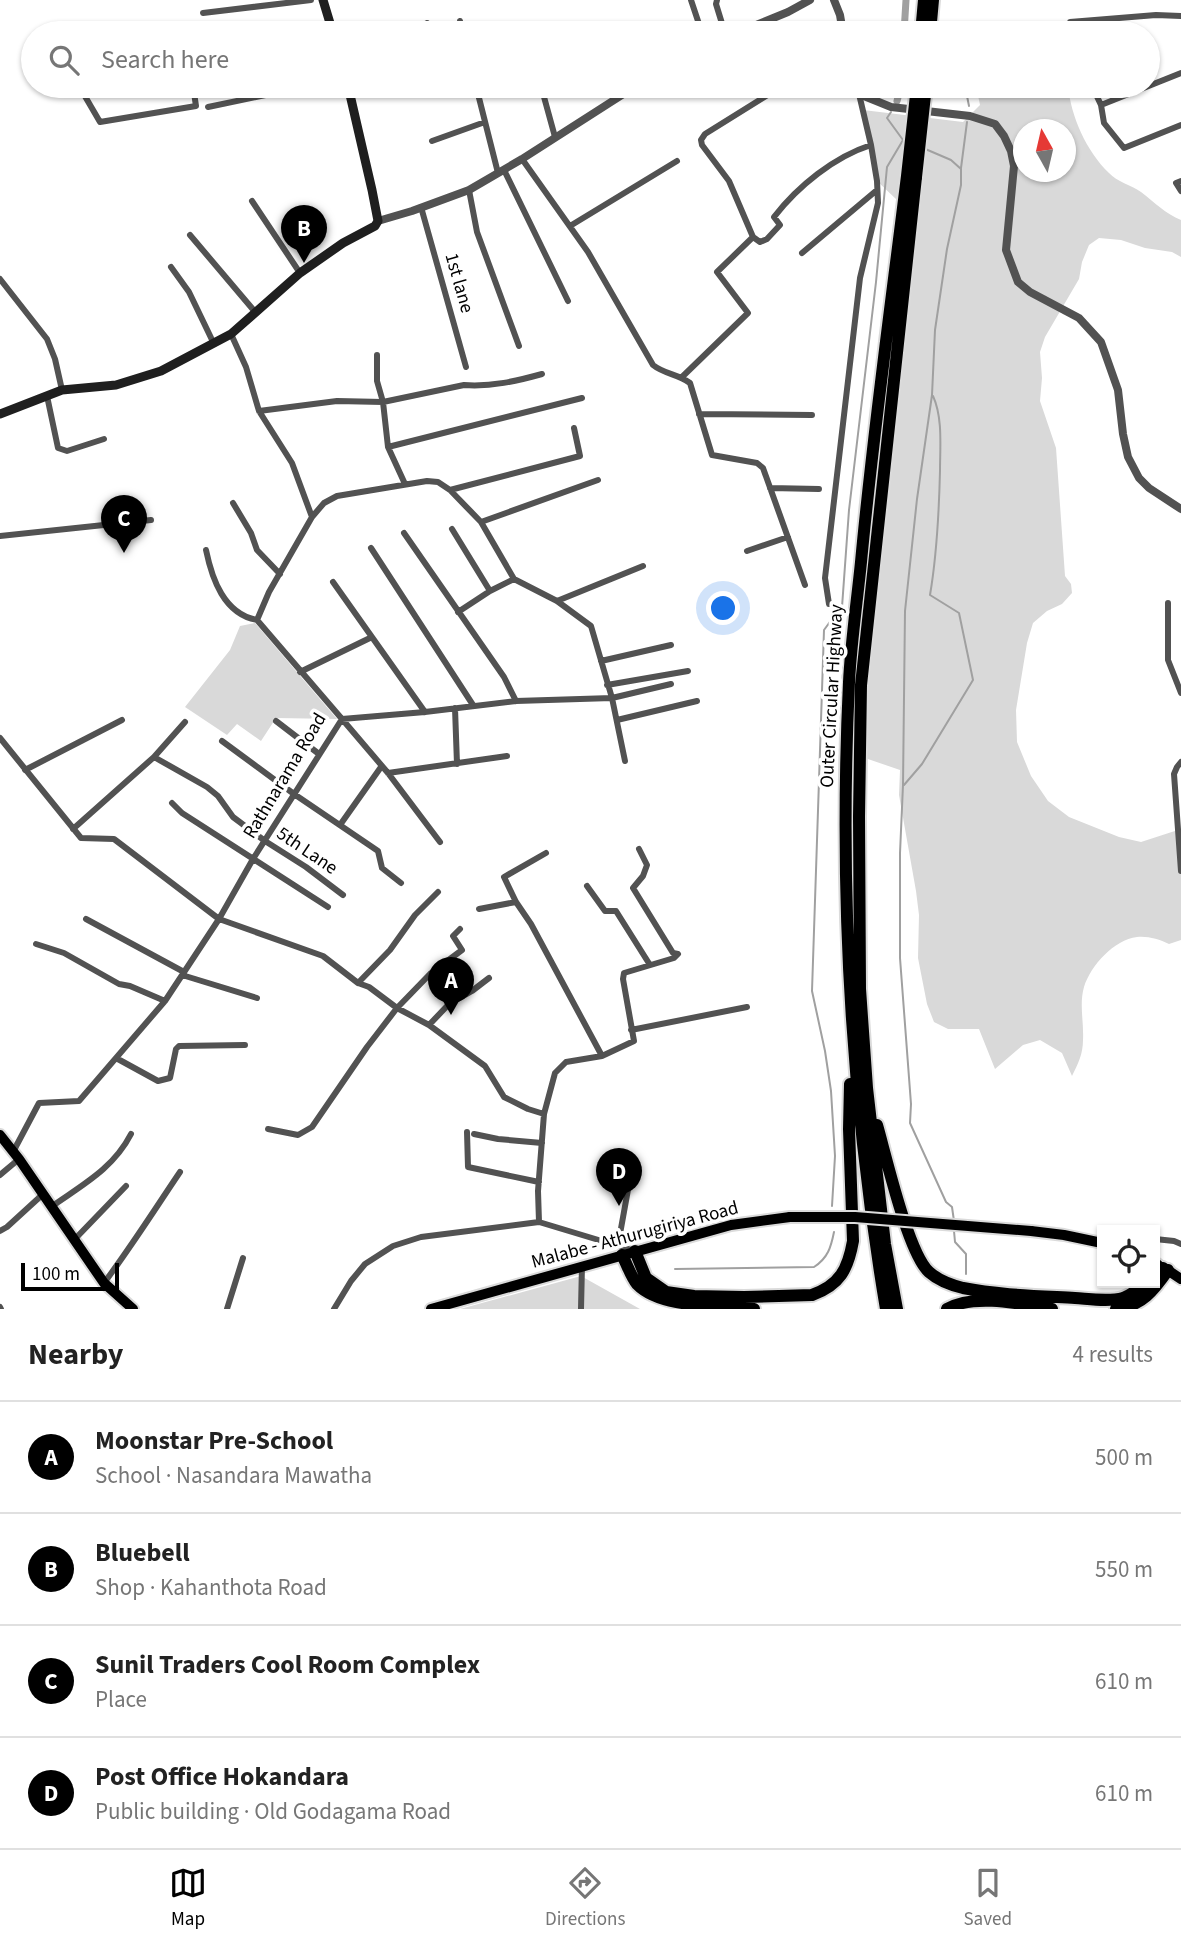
<!DOCTYPE html>
<meta charset="utf-8">
<style>
:root{--surface:#fff;--page:#f2f2f2;--text:#222;--muted:#767676;--line:#e0e0e0;--accent:#000}
body{margin:0;font-family:"Source Sans 3",sans-serif;background:var(--page);color:var(--text)}
.controls{position:absolute;right:21px;bottom:21px;display:grid;overflow:hidden;border-radius:0px;box-shadow:0 2px 5px #0004}
.controls button{width:63px;height:63px;display:grid;place-items:center;padding:0;border:0;border-bottom:2px solid var(--line);background:var(--surface);color:var(--text);font:35px sans-serif}
.compass{position:absolute;left:1013px;top:119px;width:63px;height:63px;border-radius:50%;background:var(--surface);box-shadow:0 2px 5px #0004;rotate:352deg}
.scale{position:absolute;left:21px;bottom:18px;width:98px;box-sizing:border-box;padding-left:7px;border:4px solid #000;border-top:0;font-size:19px;line-height:24px;white-space:nowrap;color:#000;-webkit-text-stroke:5px #fff;paint-order:stroke}
.you{position:absolute;left:724px;top:609px;width:24px;height:24px;margin:-18px;border:5px solid #fff;border-radius:50%;background:#1a73e8;box-shadow:0 0 0 10px #1a73e833}
.badge{display:grid;place-items:center;width:46px;height:46px;border-radius:50%;background:var(--accent);color:#fff;font-size:23px;font-weight:700}
.pin{position:absolute;translate:-50% -58px;filter:drop-shadow(0 2px 4px #0008)}
.pin::after{content:'';position:absolute;top:37px;width:24px;height:21px;background:inherit;clip-path:polygon(0 0,100% 0,50% 100%)}
.list{margin:0;padding:0;list-style:none}
h2{display:flex;justify-content:space-between;align-items:center;height:91px;margin:0;padding:0 28px;font-size:30px}
h2 small{font-size:23px;font-weight:400;color:var(--muted)}
.list li{display:grid;grid-template-columns:46px 1fr auto;gap:21px;align-items:center;box-sizing:border-box;height:112px;padding:0 28px;border-top:2px solid var(--line)}
.list b{display:block;font-size:26px;white-space:nowrap}
.list p{margin:0;font-size:23px;white-space:nowrap;color:var(--muted)}
.list em{font-size:23px;font-style:normal;color:var(--muted)}
.icon{flex:none;width:38px;height:38px;fill:none;stroke:currentColor;stroke-width:2;stroke-linecap:round;stroke-linejoin:round}
.map{position:relative;flex:none;width:1181px;height:1309px;overflow:hidden}
.search{position:absolute;background:var(--surface);box-shadow:0 2px 5px #0004;left:21px;right:21px;top:21px;height:77px;display:flex;align-items:center;gap:18px;box-sizing:border-box;padding:0 24px;border-radius:38px;color:var(--muted);font-size:26px}
.sheet{height:539px;background:var(--surface)}
nav{display:flex;justify-content:space-around;align-items:center;box-sizing:border-box;height:98px;border-top:2px solid var(--line);background:var(--surface);font-size:19px;color:var(--muted)}
nav a{display:grid;justify-items:center;gap:4px}
nav .on{color:var(--accent)}
.map>svg:first-child{display:block}
.green{fill:#d9d9d9;fill-rule:evenodd}
.lines{fill:none;stroke-linecap:round;stroke-linejoin:round}
.stream{stroke:#a0a0a0;stroke-width:2}
.canal{stroke:#a0a0a0;stroke-width:7}
.primary-casing{stroke:#dbdbdb;stroke-width:14}
.motorway-casing{stroke:#dbdbdb;stroke-width:16}
.minor{stroke:#525252;stroke-width:6}
.tertiary{stroke:#525252;stroke-width:8}
.secondary{stroke:#1f1f1f;stroke-width:9}
.primary{stroke:#000;stroke-width:10}
.motorway{stroke:#000;stroke-width:12}
.primary-bridge-casing{stroke:#dbdbdb;stroke-width:14;stroke-linecap:butt}
.motorway-bridge-casing{stroke:#dbdbdb;stroke-width:16;stroke-linecap:butt}
.primary-bridge{stroke:#000;stroke-width:10}
.motorway-bridge{stroke:#000;stroke-width:12}
.labels{text-anchor:middle;dominant-baseline:central;stroke-width:7;stroke-linejoin:round;paint-order:stroke}
.street-label{font-size:19px;fill:#000;stroke:#fff}
</style>
<div class="map">
<svg width="1181" height="1309" viewBox="0 0 1181 1309">
<rect width="100%" height="100%" fill="#fff"/>
<!-- green -->
<path class="green" d="M976 86H1068C1071 116 1086 151 1109 173 1117 182 1131 185 1141 192 1154 202 1166 214 1181 220V257L1172 252 1145 248 1121 240 1099 238 1089 245 1082 262 1079 279 1045 337 1040 352 1042 378 1040 401 1056 448 1065 576 1071 584 1072 593 1062 604 1047 611 1033 623 1027 643 1016 710 1017 742 1031 776 1048 801 1069 817 1119 837 1141 842 1181 829V940L1169 944C1159 939 1148 936 1137 937 1114 940 1091 965 1084 987 1079 1004 1084 1022 1083 1040 1083 1054 1078 1064 1072 1076L1062 1053 1040 1040 1023 1045 995 1069 979 1029H948L934 1022 927 1004 918 958 919 915 916 891 899 795 900 770 865 758 869 660 916 218 877 181 863 110 963 122 980 105ZM1024 130H1066V172H1024Z
M255 623 337 719 276 718 261 741 237 724 227 735 185 707 230 650 240 626Z
M581 1276 640 1309H460Z"/>
<g class="lines">
<!-- stream -->
<path class="stream" d="M965 86 969 106
M923 148 951 160 961 169V185L947 249 935 330 932 395 917 499 905 611 903 785 900 853V958L911 1104 910 1123 946 1202 952 1207 954 1221
M961 168 967 122
M904 785 922 764 973 680 959 613 930 595C937 554 939 512 940 471 940 447 943 418 933 396
M832 1206 835 1156 831 1091 825 1051 812 991 824 630 832 619 841 621 849 510 876 282 887 167 903 140 887 118 891 112
M954 1231 955 1242 966 1254V1274
M675 1269 814 1267C828 1258 831 1247 834 1232"/>
<!-- canal -->
<path class="canal" d="M904 33 906 0
M897 101 901 86"/>
<defs>
<path id="primary" d="M0 1135 19 1159 104 1283 133 1309
M1031 1231 1064 1235 1102 1243
M1163 1267 1181 1279
M431 1309 731 1225 790 1217"/>
<path id="motorway" d="M921 33 924 0
M930 33 933 0
M877 1125C886 1156 908 1253 929 1272 938 1280 951 1285 963 1288 998 1295 1039 1296 1075 1298 1090 1299 1109 1302 1123 1298 1131 1295 1141 1288 1145 1283
M635 1251 646 1278 666 1292 694 1296 744 1297 812 1295C840 1285 848 1269 853 1241L849 1129 850 1084
M622 1255C627 1264 631 1277 637 1284 661 1309 720 1305 754 1309
M1155 1269 1157 1265
M886 1309C851 1102 839 891 849 682 851 642 857 602 861 562 873 433 891 305 907 176
M897 1309 885 1244 867 1088 860 989 859 817 861 685 916 177
M947 1309C974 1293 1022 1304 1052 1309
M1116 1309C1142 1306 1154 1290 1168 1270"/>
</defs>
<!-- primary casing -->
<use href="#primary" class="primary-casing"/>
<!-- motorway casing -->
<use href="#motorway" class="motorway-casing"/>
<!-- minor -->
<path class="minor" d="M691 0 702 33
M717 0 716 4 724 30
M203 13 311 0
M460 21 463 33
M766 21 773 33
M427 23 429 33
M525 27 526 33
M76 33 91 25
M1069 33 1070 22 1156 15 1181 16
M79 86 100 122 196 106 193 86
M460 86 477 90
M476 86 498 173
M541 86 555 137
M782 86 705 134 701 140 702 145 729 181 753 237 760 242 767 239 780 225 774 217C798 186 834 157 871 145
M1092 86 1101 105 1104 123 1124 148 1181 125
M1101 105 1181 73
M208 107 309 86
M432 141 485 122
M522 159 588 252 653 365C664 374 678 374 690 383L712 455 757 463 763 468 805 585
M504 170 568 301
M1181 181 1176 183 1181 191
M469 190 477 232 519 346
M252 201 300 273
M421 207 466 367
M570 226 677 161
M190 235 256 313
M802 253 877 190
M171 267 189 292 214 344
M0 279 47 339 55 359 62 390
M377 355V381L383 402 388 447 405 484
M682 377 748 313 717 272 753 237
M47 396 58 448 67 451 104 439
M259 411 337 401 383 402 464 385C491 387 517 381 542 374
M699 414 812 415
M388 447 582 398
M770 488 819 489
M450 490 580 456 574 428
M233 503 251 533 257 550 280 574
M312 517 324 503 337 496 427 481 438 482 450 490 481 522 514 579 557 601 591 626 612 698 625 761
M481 522 598 480
M452 529 490 591 458 612
M404 533 504 677 516 701
M0 536 151 520
M371 548 473 705
M206 550C212 579 224 614 257 620
M747 551 788 537
M333 582 425 712
M490 591 514 579
M557 601 643 566
M1168 603V660L1181 693
M829 604 825 578 860 278 878 203 877 181 871 145 859 94
M601 661 671 645
M300 672 372 637
M607 685 688 671
M455 708 457 764
M617 720 697 701
M276 721 319 754
M0 738 81 838 114 839 219 919 323 956 358 983 369 987 397 1008 429 1025 485 1066 504 1097 528 1109 544 1114 538 1191 539 1222
M222 741 294 794 378 851 382 868 401 883
M154 757 207 787 218 796 233 817 265 841 306 867 343 895
M1181 762 1177 767 1174 774 1181 871
M25 770 122 720
M388 773 507 756
M172 803 182 813 328 907
M340 825 381 767
M73 829 154 757 185 722
M440 842 388 773 342 719 425 712 516 701 612 698 671 684
M587 886 605 911H616L650 965
M479 909 516 902
M86 919 184 972
M36 944 64 953 119 984 130 986 165 1001
M182 975 257 998
M358 983 390 950 415 915 438 892
M429 1025 449 1004 472 991 489 978
M631 1030 747 1007
M602 1056 634 1041 623 979 624 973 674 958 678 954 673 953 633 888 643 876 647 865 639 849
M116 1058 158 1081 170 1078 176 1049 179 1046 245 1045
M544 1114 555 1073 566 1062 602 1056 531 924 516 902 504 877 546 853
M268 1129 298 1135 312 1127 367 1047 397 1008 430 974 462 950 453 936 460 929
M467 1132 468 1167 539 1182
M474 1134 498 1139 542 1143
M13 1152 39 1103 79 1101 165 1001 219 919 253 859 342 719 257 620 269 592 312 517 292 463 259 411 246 367 231 334
M0 1175 19 1159
M51 1207C82 1185 113 1169 131 1134
M0 1231 7 1227 42 1195
M1155 1239 1174 1241 1181 1244
M74 1240 126 1186
M618 1245 631 1173
M104 1283C131 1247 155 1209 180 1172
M0 1307 1 1309
M227 1309 243 1258
M334 1309 351 1281 365 1264 393 1246 421 1237 539 1222 635 1251
M581 1309 582 1265"/>
<!-- tertiary -->
<path class="tertiary" d="M834 0 840 15 843 33
M717 33 724 30 739 32 788 12 810 0
M857 86 859 94 891 107 970 116 995 124 1004 136 1011 151 1014 166 1006 250 1018 282 1030 292 1079 318 1101 342 1118 390 1123 434 1128 457 1139 478 1149 488 1181 509
M378 221 412 211 469 190 522 159 636 86"/>
<!-- secondary -->
<path class="secondary" d="M323 0 333 33
M0 414 62 390 116 385 161 371 231 334 300 273 343 243 375 226 378 221 372 190 348 86"/>
<!-- primary -->
<use href="#primary" class="primary"/>
<!-- motorway -->
<use href="#motorway" class="motorway"/>
<defs>
<path id="primary-bridge" d="M790 1217H855L1031 1231"/>
<path id="motorway-bridge" d="M907 176 917 86
M916 177 926 86"/>
</defs>
<!-- primary-bridge casing -->
<use href="#primary-bridge" class="primary-bridge-casing"/>
<!-- motorway-bridge casing -->
<use href="#motorway-bridge" class="motorway-bridge-casing"/>
<!-- primary-bridge -->
<use href="#primary-bridge" class="primary-bridge"/>
<!-- motorway-bridge -->
<use href="#motorway-bridge" class="motorway-bridge"/>
</g>
<g class="labels">
<!-- street labels -->
<g class="street-label">
<text transform="translate(459 283) rotate(74)">1st lane</text>
<text transform="translate(832 696) rotate(-87)">Outer Circular Highway</text>
<text transform="translate(285 776) rotate(-59)">Rathnarama Road</text>
<text transform="translate(307 851) rotate(34)">5th Lane</text>
<text transform="translate(635 1235) rotate(-15)">Malabe - Athurugiriya Road</text>
</g>
</g>
</svg>
<div class="controls">
<button><svg class="icon" aria-label="locate" viewBox="0 0 24 24"><circle cx="12" cy="12" r="6"/><path d="M12 2v4M12 18v4M2 12h4M18 12h4"/></svg></button>
</div>
<svg class="compass" viewBox="-18 -18 36 36"><path d="M0-13l5 13h-10z" fill="#e53935"/><path d="M0 13l5-13h-10z" fill="#767676"/></svg>
<div class="scale">100 m</div>
<div class="you"></div>
<div class="pin badge" style="left:451px;top:1015px">A</div>
<div class="pin badge" style="left:304px;top:263px">B</div>
<div class="pin badge" style="left:124px;top:553px">C</div>
<div class="pin badge" style="left:619px;top:1206px">D</div>
<div class="search"><svg class="icon" aria-label="search" viewBox="0 0 24 24"><circle cx="10" cy="10" r="6"/><path d="M15 15l6 6"/></svg>Search here</div>
</div>
<section class="sheet">
<h2>Nearby<small>4 results</small></h2>
<ul class="list">
<li><span class="badge">A</span><div><b>Moonstar Pre-School</b><p>School · Nasandara Mawatha</p></div><em>500 m</em></li>
<li><span class="badge">B</span><div><b>Bluebell</b><p>Shop · Kahanthota Road</p></div><em>550 m</em></li>
<li><span class="badge">C</span><div><b>Sunil Traders Cool Room Complex</b><p>Place</p></div><em>610 m</em></li>
<li><span class="badge">D</span><div><b>Post Office Hokandara</b><p>Public building · Old Godagama Road</p></div><em>610 m</em></li>
</ul>
</section>
<nav>
<a class="on"><svg class="icon" aria-label="map" viewBox="0 0 24 24"><path d="M3 6l6-2 6 2 6-2v14l-6 2-6-2-6 2zM9 4v14M15 6v14"/></svg>Map</a>
<a><svg class="icon" aria-label="directions" viewBox="0 0 24 24"><path d="M12 3l9 9-9 9-9-9zM9 14v-3h6M13 9l2 2-2 2"/></svg>Directions</a>
<a><svg class="icon" aria-label="saved" viewBox="0 0 24 24"><path d="M7 4h10v16l-5-4-5 4z"/></svg>Saved</a>
</nav>
